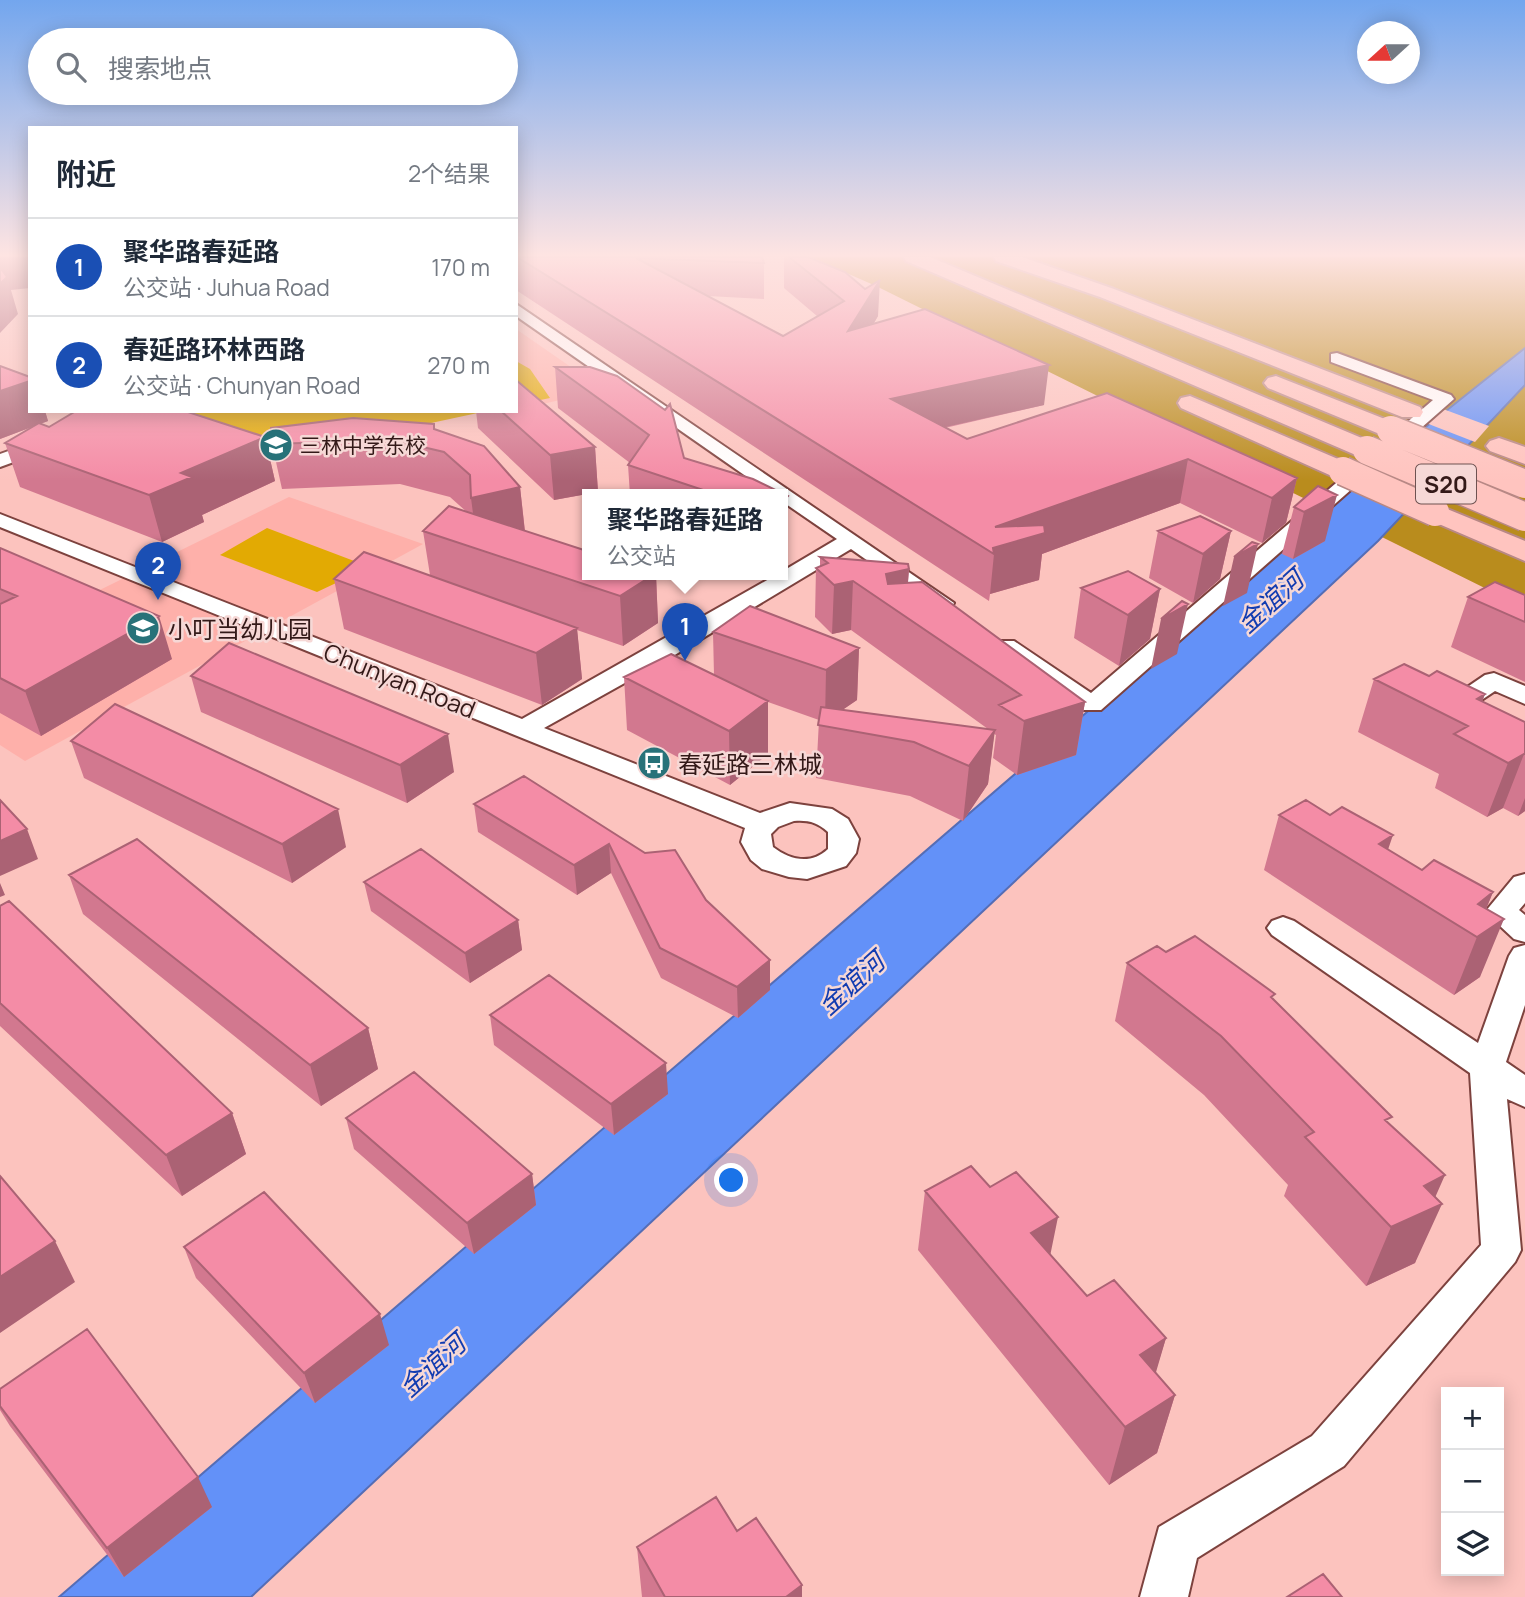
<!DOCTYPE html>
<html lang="zh">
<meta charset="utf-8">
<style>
:root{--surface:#fff;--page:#f2f2f3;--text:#1f2937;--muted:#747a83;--line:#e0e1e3;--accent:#d93025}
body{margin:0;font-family:Manrope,"Noto Sans SC",sans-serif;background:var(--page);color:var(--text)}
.controls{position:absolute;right:21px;bottom:21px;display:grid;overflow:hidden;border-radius:0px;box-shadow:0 4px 18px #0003}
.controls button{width:63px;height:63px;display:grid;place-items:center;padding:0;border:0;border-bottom:2px solid var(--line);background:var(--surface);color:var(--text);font:35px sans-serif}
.compass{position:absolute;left:1357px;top:21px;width:63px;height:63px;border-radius:50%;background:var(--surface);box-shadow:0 4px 18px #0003;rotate:249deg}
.you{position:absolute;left:732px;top:1181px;width:24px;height:24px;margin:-18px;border:5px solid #fff;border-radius:50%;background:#1a73e8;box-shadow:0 0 0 10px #1a73e833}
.badge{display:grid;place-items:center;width:46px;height:46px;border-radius:50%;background:var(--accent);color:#fff;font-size:23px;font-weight:700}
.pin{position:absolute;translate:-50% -58px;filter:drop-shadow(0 2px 4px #0008)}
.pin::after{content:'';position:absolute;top:37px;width:24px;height:21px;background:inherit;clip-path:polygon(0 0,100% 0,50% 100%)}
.popup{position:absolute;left:582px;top:489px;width:206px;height:91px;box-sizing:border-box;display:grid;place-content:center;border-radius:0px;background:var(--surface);filter:drop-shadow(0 2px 5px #0005);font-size:23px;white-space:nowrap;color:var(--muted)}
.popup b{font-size:26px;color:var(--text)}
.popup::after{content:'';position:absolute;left:50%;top:100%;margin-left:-14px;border:14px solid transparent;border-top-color:var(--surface)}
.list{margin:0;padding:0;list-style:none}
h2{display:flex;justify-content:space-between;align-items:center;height:91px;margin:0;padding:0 28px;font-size:30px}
h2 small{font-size:23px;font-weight:400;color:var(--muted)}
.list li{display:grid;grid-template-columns:46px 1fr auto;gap:21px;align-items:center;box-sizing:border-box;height:98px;padding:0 28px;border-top:2px solid var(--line)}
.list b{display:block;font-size:26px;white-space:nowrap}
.list p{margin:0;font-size:23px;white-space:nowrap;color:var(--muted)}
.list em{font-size:23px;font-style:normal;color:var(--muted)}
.icon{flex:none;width:38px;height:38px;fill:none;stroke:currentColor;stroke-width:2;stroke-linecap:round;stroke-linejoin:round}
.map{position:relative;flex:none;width:1525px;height:1597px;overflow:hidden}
.search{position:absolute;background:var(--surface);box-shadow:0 4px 18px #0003;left:28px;top:28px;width:490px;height:77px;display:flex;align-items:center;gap:18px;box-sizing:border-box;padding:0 24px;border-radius:38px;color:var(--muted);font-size:26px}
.panel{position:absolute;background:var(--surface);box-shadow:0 4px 18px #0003;left:28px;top:126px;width:490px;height:287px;border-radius:0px}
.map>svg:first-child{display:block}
.built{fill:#feb0aa}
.green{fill:#e2aa03}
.forest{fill:#b98c1d}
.water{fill:#6391f8;stroke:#556db5;stroke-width:2}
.pier{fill:#fcc3be}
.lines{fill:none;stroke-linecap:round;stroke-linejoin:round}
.minor-casing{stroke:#7d423e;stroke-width:4}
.highway-casing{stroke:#b88885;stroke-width:4}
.minor{fill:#fff;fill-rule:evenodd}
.highway{fill:#ffc4bf;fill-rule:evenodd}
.highway-bridge-casing{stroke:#b88885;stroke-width:31;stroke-linecap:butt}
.highway-bridge{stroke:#ffc4bf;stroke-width:28}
.wall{fill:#d2788f}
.shaded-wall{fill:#ab6274}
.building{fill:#f48ca6;stroke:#ab6274;stroke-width:2}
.labels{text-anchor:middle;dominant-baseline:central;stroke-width:5;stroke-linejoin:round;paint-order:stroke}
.far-poi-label{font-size:21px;fill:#331918;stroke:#f6d8d6;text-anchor:start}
.shield{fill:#f6d8d6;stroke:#6e5251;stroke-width:2}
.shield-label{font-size:23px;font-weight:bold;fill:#331918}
.poi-label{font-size:24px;fill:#331918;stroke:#f6d8d6;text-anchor:start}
.street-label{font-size:24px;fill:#331918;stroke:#f6d8d6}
.water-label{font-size:26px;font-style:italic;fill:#123cb1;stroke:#f6d8d6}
</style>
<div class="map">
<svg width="1525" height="1597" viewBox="0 0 1525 1597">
<rect width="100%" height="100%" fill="#fcc3be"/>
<!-- built -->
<path class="built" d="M516 329 604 390 516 410Z
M289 497 423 544 25 761 0 745V639Z"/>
<!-- green -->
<path class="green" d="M516 361 530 369 550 398 516 405Z
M193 411H487L268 458 189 424Z
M267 528 370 567 317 592 220 555Z"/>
<!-- forest -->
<path class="forest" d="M810 257H1525V608L876 286Z"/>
<!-- water -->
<path class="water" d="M1525 348V385L1378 541 251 1597H59L1324 508Z"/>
<!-- pier -->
<path class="pier" d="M1443 409 1489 426 1475 442 1426 423Z"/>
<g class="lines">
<defs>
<path id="minor" d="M516 304 954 603 951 608H935L851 549 673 656 544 728 760 813 790 803 832 809 848 819 859 839 856 853 846 866 807 879 789 877 762 869 751 860 741 842 745 828 0 527V514L522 719 776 575H783V571L837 539 783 502V495H773L516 316ZM794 821C808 820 817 822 828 832V849C811 865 790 860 773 847L771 834 778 827Z
M1337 353 1451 395 1454 399 1101 710H1083L998 651 994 646 998 641H1014L1091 693 1433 400 1331 362V354Z
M45 438 54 444 52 448 0 467V454Z
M1494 673 1525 686V704L1495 691 1456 717H1438L1434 712 1438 707 1485 675Z
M1525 874V903L1519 910 1525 915V942L1514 939 1485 912 1514 877Z
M1283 917 1294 921 1478 1043 1509 956 1514 948 1525 945V1005L1506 1062 1525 1075V1107L1507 1099 1521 1250 1515 1262 1344 1466 1197 1558 1188 1597H1140L1159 1527 1312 1436 1481 1245 1470 1073 1272 935 1267 928 1272 921Z"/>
<path id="highway" d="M904 257H930L1376 444 1380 450 1376 456H1358L906 261Z
M994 257H1022L1114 289 1420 407 1423 412 1420 417H1402L1100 297 996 261Z
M1276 376 1400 425 1404 430 1400 435H1382L1268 388 1264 383 1268 378Z
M1190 396 1352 465 1356 471 1352 477H1334L1181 408 1178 403 1181 398Z
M1499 438 1525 447V464L1490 451 1486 446 1490 441Z
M1435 504 1525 541V561L1425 518 1421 512 1425 506Z"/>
</defs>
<!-- minor casing -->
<use href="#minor" class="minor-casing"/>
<!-- highway casing -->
<use href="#highway" class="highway-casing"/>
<!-- minor -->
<use href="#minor" class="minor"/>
<!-- highway -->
<use href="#highway" class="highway"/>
<defs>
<path id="highway-bridge" d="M1391 430 1525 484
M1367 450 1525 517
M1343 471 1435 512"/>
</defs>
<!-- highway-bridge casing -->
<use href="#highway-bridge" class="highway-bridge-casing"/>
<!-- highway-bridge -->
<use href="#highway-bridge" class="highway-bridge"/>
</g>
<!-- wall -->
<path class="wall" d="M516 257H762L764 263V299L708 296 783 336 817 316 784 288V257H808L878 316 874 323 1044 405 945 428 967 439 1107 393 1297 478 1286 523 1262 543 1180 503 1042 554 1039 580 990 594 989 601 516 290Z
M0 366 30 411H45L48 421 40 424 49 427 265 437 275 481 202 515 204 522 162 542 20 487 5 443 34 426 0 439Z
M555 367H590L617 376 665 410 670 404 684 458 753 479 788 496V542L783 547V495H630L628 465 630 463 558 408Z
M476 411H516L595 447 598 492 554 500 478 428Z
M435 429 520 487 525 531 587 575H656L658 623 623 646 577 630 582 679 542 705 344 629 334 579 430 575 423 531 468 513 450 497 400 484 282 489 272 444Z
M1318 486 1325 541 1293 559 1282 554 1294 507Z
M1158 531H1231L1220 579 1193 603 1149 578Z
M0 548 172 659 41 736 0 713Z
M820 557 909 569 908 583 1085 702 1076 755 1017 775 993 758 996 735 994 734 988 784 963 821 910 796 816 778 819 720 768 702V754L730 785 627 730 624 677 714 675 713 632 859 648 857 700 842 710 988 729 851 630 832 634 815 617 816 568 820 567Z
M1081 588 1160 589 1150 639 1119 666 1074 638Z
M1525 595V682L1451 647 1468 597Z
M191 676 454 772 407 803 201 712Z
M1429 676 1485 694 1482 701 1525 722V811L1518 816 1503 808 1487 817 1435 788 1439 774 1358 732 1374 679Z
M71 741 346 847 292 883 84 778Z
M524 776 706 900 770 990 738 1018 661 978 611 873 577 895 478 832 474 804Z
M1279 815H1330L1422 870 1493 892 1486 909 1480 977 1454 995 1264 870Z
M69 875 368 1028 378 1069 321 1106 83 914Z
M364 882 518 920 522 950 470 983 371 911Z
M0 906 232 1113 246 1154 182 1196 0 1026Z
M1166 952 1273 999 1389 1124 1435 1197 1415 1263 1366 1286 1284 1196 1288 1185 1204 1095 1115 1021 1127 963Z
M490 1015 668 1094 614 1135 494 1045Z
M346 1118 532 1174 536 1205 474 1254 354 1149Z
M925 1191 1051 1255 1087 1296 1166 1338 1155 1373 1175 1395 1157 1453 1109 1485 918 1250Z
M184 1247 389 1345 315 1403 196 1278Z
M0 1389 212 1507 124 1577 10 1426 0 1410Z
M737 1531 802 1585V1597H642L637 1547Z"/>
<!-- shaded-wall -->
<path class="shaded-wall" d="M0 257H30V288L11 290 18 314 0 333Z
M880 280 878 316 847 369 848 331Z
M1049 365 1044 405 888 440 891 399Z
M30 381V411H45L48 421 0 439V391Z
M265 437 275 481 202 515 204 522 162 542 149 495 181 473Z
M595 447 598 492 554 500 550 455Z
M1188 459 1180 503 1042 554 1039 580 990 594 994 554 992 552 995 527Z
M1297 478 1286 523 1262 543 1272 498Z
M520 487 525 533 477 544 471 498Z
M1337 495 1325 541 1293 559 1304 512Z
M788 496V542L783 547V501Z
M1231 531 1220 579 1193 603 1203 554Z
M1258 544 1247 593 1223 606 1234 557Z
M909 569 905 616 885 602 886 574Z
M653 575H656L658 623 623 646 620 596Z
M853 581 851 630 832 634 834 585Z
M1160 589 1150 639 1119 666 1128 615Z
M1188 604 1177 654 1151 669 1161 619Z
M159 616 172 659 41 736 25 691Z
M577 628 582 679 542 705 536 653Z
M859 648 857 700 825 722 826 670Z
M1485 694 1468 741 1477 699Z
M768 701V754L730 785 729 731Z
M1085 702 1076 755 1017 775 1024 721Z
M995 730 988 784 963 821 969 766Z
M448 734 454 772 407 803 400 765Z
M1524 754 1503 808 1487 817 1508 763Z
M1525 798V811L1518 816Z
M338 809 346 847 292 883 282 844Z
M27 829 38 859 0 876V841Z
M1393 835 1379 876V844Z
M609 844 611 873 577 895 574 865Z
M0 883 5 895 0 897Z
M1493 892 1475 936 1478 904Z
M1504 919 1480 977 1454 995 1477 937Z
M518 920 522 950 470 983 465 953Z
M770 960V990L738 1018 737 987Z
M368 1028 378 1069 321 1106 310 1065Z
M666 1063 668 1094 614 1135 611 1104Z
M232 1113 246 1154 182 1196 166 1155Z
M532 1174 536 1205 474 1254 467 1223Z
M1445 1175 1430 1209 1442 1204 1415 1263 1366 1286 1391 1227 1424 1186Z
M1058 1217 1046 1276 1031 1233Z
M55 1241 75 1282 0 1333V1277Z
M380 1314 389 1345 315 1403 304 1373Z
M1166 1338 1149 1396 1140 1355Z
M1175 1395 1157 1453 1109 1485 1125 1427Z
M198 1477 212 1507 124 1577 107 1548Z
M802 1585V1597H786Z"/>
<!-- building -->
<path class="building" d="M517 257H762L764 263 636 258 783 336 844 301 789 257H808L845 272 865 289 880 280 848 331 925 309 1049 365 891 399 967 439 1107 393 1297 478 1272 498 1188 459 995 527 1044 525 1045 533 993 548 994 554Z
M0 267 7 277 0 284Z
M0 366 30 377V381L0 391Z
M555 367H590L617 376 665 410 670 404 684 458 753 479 788 496 783 501V495H718L628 465 649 435Z
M516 380 595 447 550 455 501 411H516Z
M76 411H185L265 437 181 473 192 477 149 495 5 443 39 423 49 427Z
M353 418 434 424V429L484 446 520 487 471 498 470 475 444 452 393 440 272 444 271 428Z
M1318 486 1337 495 1304 512 1294 507Z
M449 506 587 551V575H653L620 596 423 531Z
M1200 516 1231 531 1203 554 1158 531Z
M1252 542 1258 544 1234 557Z
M0 548 159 616 25 691 0 678V604L17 596 0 589Z
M364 552 577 628 536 653 334 579Z
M820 557 908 564 909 569 886 574 888 584 922 582 1085 702 1024 721 999 705 1021 695 853 581 834 585 816 568 828 563Z
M1128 571 1160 589 1128 615 1081 588Z
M1495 582 1525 595V622L1468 597Z
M1182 601 1188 604 1161 619Z
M750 606 859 648 826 670 713 632Z
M229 643 448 734 400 765 191 676Z
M671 654 768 701 729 731 624 677Z
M1404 664 1429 676 1437 671 1485 694 1477 699 1525 722V754H1524L1508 763 1454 734 1468 726 1374 679Z
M115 704 338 809 282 844 71 741Z
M821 707 995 730 969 766 914 742 818 725Z
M524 776 645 853 675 850 706 900 770 960 737 987 660 948 609 844 574 865 474 804Z
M0 800 27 829 0 841Z
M1306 800 1330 815 1342 807 1393 835 1379 844 1422 870 1434 860 1493 892 1478 904 1504 919 1477 937 1279 815Z
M137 839 368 1028 310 1065 69 875Z
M421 849 518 920 465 953 364 882Z
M9 901 232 1113 166 1155 0 1003V906Z
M1195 936 1275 994 1271 997 1392 1117 1385 1120 1445 1175 1424 1186 1442 1204 1391 1227 1305 1137 1314 1132 1221 1036 1127 963 1157 946 1166 952Z
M549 975 666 1063 611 1104 490 1015Z
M414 1072 532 1174 467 1223 346 1118Z
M971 1166 990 1187 1016 1172 1058 1217 1031 1233 1087 1296 1114 1280 1166 1338 1140 1355 1175 1395 1125 1427 925 1191Z
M0 1176 55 1241 0 1277Z
M264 1192 380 1314 304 1373 184 1247Z
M87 1329 198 1477 107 1548 0 1406V1389Z
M716 1497 737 1531 756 1518 802 1585 786 1597H665L637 1547Z
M1323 1574 1342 1597H1287Z"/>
<!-- sky -->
<linearGradient id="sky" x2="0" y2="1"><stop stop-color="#73a6ee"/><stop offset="0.53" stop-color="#fee4e2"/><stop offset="1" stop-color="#fee4e2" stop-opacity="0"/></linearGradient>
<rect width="1525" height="481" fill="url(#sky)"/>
<!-- icons -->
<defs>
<symbol id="school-disc" viewBox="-11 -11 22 22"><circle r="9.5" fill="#287279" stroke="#f6d8d6"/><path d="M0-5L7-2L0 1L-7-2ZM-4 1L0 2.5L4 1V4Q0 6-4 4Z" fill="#fff"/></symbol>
<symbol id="bus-disc" viewBox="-11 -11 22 22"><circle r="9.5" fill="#287279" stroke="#f6d8d6"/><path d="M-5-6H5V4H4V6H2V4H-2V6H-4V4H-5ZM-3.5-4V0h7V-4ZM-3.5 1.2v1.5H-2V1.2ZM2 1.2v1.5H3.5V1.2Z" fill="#fff"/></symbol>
</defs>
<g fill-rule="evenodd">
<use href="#school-disc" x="257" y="426" width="38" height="38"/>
<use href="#school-disc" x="124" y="609" width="38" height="38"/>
<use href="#bus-disc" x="635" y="744" width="38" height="38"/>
</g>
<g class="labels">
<!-- far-poi labels -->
<g class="far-poi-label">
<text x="300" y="445">三林中学东校</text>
</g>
<!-- shield labels -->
<rect class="shield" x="1416" y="464.5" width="60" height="39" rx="5"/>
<g class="shield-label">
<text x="1446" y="484">S20</text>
</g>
<!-- poi labels -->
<g class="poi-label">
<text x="168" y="628">小叮当幼儿园</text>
<text x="678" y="763">春延路三林城</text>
</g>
<!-- street labels -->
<g class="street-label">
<text transform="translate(400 680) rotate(22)">Chunyan Road</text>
</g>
<!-- water labels -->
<g class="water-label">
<text transform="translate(1270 601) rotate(-42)">金谊河</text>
<text transform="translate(851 983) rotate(-42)">金谊河</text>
<text transform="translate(432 1365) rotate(-42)">金谊河</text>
</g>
</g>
</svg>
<div class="controls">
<button>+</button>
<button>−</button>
<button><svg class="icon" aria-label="layers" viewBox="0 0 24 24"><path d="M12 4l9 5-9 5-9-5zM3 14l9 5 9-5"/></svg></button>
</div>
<svg class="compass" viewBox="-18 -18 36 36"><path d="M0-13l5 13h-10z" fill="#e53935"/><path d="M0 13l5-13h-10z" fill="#747a83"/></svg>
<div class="you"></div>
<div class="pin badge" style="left:685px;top:661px;background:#1a4fb4">1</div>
<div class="popup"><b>聚华路春延路</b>公交站</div>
<div class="pin badge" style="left:158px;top:600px;background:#1a4fb4">2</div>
<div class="search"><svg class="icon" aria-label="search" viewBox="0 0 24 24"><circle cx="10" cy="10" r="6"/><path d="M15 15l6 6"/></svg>搜索地点</div>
<section class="panel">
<h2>附近<small>2个结果</small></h2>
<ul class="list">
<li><span class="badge" style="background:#1a4fb4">1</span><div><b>聚华路春延路</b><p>公交站 · Juhua Road</p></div><em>170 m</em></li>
<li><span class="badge" style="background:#1a4fb4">2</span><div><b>春延路环林西路</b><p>公交站 · Chunyan Road</p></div><em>270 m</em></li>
</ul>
</section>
</div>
